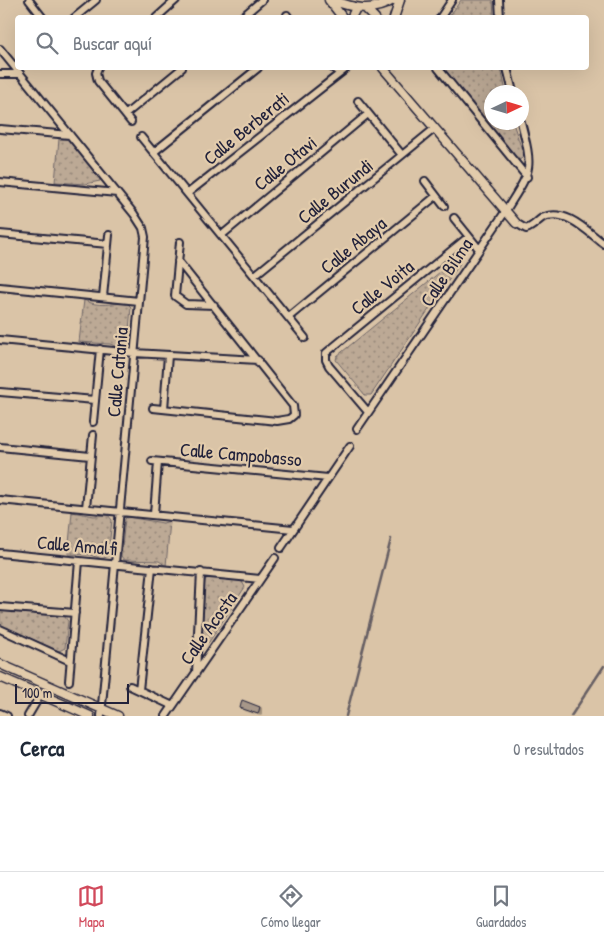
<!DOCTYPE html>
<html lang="es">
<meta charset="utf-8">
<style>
:root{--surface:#fff;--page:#f6f6f7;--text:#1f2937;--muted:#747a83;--line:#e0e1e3;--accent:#d1495b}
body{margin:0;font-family:"Patrick Hand",sans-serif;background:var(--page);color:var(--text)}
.compass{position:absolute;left:484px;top:85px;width:45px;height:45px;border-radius:50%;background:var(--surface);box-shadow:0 5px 20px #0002;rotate:86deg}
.scale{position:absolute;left:15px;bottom:12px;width:114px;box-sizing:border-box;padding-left:5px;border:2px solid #22223b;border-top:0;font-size:14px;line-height:18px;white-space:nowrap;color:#22223b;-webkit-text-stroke:4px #e2cbab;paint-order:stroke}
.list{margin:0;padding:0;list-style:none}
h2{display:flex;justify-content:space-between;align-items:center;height:65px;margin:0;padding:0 20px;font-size:21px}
h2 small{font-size:16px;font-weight:400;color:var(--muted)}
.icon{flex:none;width:28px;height:28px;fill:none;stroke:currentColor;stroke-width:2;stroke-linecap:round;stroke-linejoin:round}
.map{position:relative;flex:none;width:604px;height:716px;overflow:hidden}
.search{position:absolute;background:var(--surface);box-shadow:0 5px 20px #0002;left:15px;right:15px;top:15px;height:55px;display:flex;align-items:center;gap:12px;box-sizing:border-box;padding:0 18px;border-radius:5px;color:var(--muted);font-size:19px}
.sheet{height:155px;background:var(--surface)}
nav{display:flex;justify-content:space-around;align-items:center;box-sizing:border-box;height:70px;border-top:1px solid var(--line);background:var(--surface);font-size:14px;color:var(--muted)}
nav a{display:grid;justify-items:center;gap:2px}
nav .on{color:var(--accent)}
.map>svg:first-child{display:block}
.park{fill:url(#park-dots);stroke:#6f6668}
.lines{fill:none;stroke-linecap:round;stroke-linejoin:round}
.stream{stroke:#665e63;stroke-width:2.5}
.building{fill:#a79789;stroke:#22223b;filter:url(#shadow)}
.minor-casing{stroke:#22223b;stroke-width:10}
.tertiary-casing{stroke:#22223b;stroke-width:11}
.minor{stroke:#e2cbab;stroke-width:6}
.tertiary{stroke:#e2cbab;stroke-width:8}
.labels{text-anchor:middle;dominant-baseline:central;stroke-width:4.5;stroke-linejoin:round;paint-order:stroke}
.street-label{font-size:19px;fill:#22223b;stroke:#e2cbab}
</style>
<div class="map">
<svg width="604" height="716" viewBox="0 0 604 716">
<defs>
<pattern id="park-dots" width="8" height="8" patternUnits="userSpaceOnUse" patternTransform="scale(1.25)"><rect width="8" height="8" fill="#bca995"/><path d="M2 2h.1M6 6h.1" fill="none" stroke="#98897b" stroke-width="1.8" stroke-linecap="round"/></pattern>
<filter id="shadow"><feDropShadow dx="3" dy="1.5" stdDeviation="0" flood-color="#0004"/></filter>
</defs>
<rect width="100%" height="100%" fill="#dac4a7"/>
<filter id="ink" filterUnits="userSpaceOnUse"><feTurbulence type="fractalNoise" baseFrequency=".02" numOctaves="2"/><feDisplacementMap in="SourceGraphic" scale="10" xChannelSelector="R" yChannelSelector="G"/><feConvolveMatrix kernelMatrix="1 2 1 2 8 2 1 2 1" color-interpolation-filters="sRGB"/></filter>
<g filter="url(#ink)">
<!-- park -->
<path class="park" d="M461 0H493L494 17H449Z
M440 68H501L506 92H492V122L513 123 524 156 521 159 517 160Z
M59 139H68L99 176 100 181 85 184 55 182Z
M456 259 460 263 459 265 371 395H365L336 360 337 356Z
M84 300C98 308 112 303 127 303L131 307 128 343 120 348 110 344 79 342Z
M72 512 94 516 108 515 112 520 108 556 102 559 90 555 68 554Z
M127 517 163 523 170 521 166 566 159 561 124 560 121 556 125 519Z
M209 577 241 580 245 587 209 642 205 644 199 641 205 580Z
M0 611 64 616 68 621 65 648 59 651 0 625Z"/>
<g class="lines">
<!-- stream -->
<path class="stream" d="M346 716 391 539
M571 716 604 666"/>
</g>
<!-- building -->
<path class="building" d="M242 700 260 707 258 714 240 708Z"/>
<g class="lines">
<defs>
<path id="minor" d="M29 0 43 18
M499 0 500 18
M287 15 289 18
M74 18 96 0
M156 18 176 0
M241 18 262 0
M440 18 452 0
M0 49 134 214 143 228 145 237 101 716
M98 68 96 73 98 81 131 122
M333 68 339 73
M438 68 527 177
M507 68 513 92
M0 74H20
M358 101 402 155
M126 114 182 68
M0 129 70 135
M141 137 305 338
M154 152 258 68
M425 181 444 206
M0 182 117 193
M188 193 347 68
M454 218 479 249
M516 223 526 229C533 227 536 222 542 218 565 207 587 231 604 244
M0 234 108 244
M222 235 368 114
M180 242 175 296 186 304 214 305
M255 275 434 129
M0 287 139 301
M103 297 109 235
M289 317 436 196
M0 340 134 353 258 360
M0 392 95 400
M153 408 277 421 289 419 294 415 293 406 178 261
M164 409 168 355
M368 412 329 366 326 360V353L468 237
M93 422 100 349
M357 429 505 212C531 170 534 172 521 122
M0 447 90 456
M152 461 328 478
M0 500 293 529
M86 508 93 435
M154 514 158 462
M281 548 350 446
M0 553 260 579
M0 607 75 613
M0 629 70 661
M196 673 201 572
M69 681 79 561
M130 686 173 706
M139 690 152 568
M0 713 7 716
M28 716 41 694
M166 716 275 558"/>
<path id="tertiary" d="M329 0 343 18
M332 0C353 8 372 13 393 0
M366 9 375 18
M351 18 356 8
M394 18 400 0
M383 68 516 223
M0 664 118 716
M0 677 90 716"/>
</defs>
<!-- minor casing -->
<use href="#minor" class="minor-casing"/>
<!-- tertiary casing -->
<use href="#tertiary" class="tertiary-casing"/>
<!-- minor -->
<use href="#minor" class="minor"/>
<!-- tertiary -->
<use href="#tertiary" class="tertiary"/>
</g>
</g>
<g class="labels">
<!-- street labels -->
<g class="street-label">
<text transform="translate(246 128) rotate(-39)">Calle Berberati</text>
<text transform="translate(285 163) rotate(-39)">Calle Otavi</text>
<text transform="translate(335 191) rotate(-39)">Calle Burundi</text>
<text transform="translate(353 245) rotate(-39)">Calle Abaya</text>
<text transform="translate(446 272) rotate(-56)">Calle Bilma</text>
<text transform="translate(382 287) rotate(-39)">Calle Voita</text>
<text transform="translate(117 372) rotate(-85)">Calle Catania</text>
<text transform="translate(241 454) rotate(5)">Calle Campobasso</text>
<text transform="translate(77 545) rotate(5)">Calle Amalfi</text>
<text transform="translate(208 628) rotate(-55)">Calle Acosta</text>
</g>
</g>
</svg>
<svg class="compass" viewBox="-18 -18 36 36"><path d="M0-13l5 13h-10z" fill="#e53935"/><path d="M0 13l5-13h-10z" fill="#747a83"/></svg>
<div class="scale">100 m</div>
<div class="search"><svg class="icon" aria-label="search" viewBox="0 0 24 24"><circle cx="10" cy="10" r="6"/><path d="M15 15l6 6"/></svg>Buscar aquí</div>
</div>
<section class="sheet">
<h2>Cerca<small>0 resultados</small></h2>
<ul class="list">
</ul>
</section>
<nav>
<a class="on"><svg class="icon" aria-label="map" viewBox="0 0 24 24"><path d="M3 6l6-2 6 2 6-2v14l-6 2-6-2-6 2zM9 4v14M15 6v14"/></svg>Mapa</a>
<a><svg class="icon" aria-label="directions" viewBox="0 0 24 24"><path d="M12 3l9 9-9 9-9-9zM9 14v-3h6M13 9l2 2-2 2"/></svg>Cómo llegar</a>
<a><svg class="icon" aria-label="saved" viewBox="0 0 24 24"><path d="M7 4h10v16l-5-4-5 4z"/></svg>Guardados</a>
</nav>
